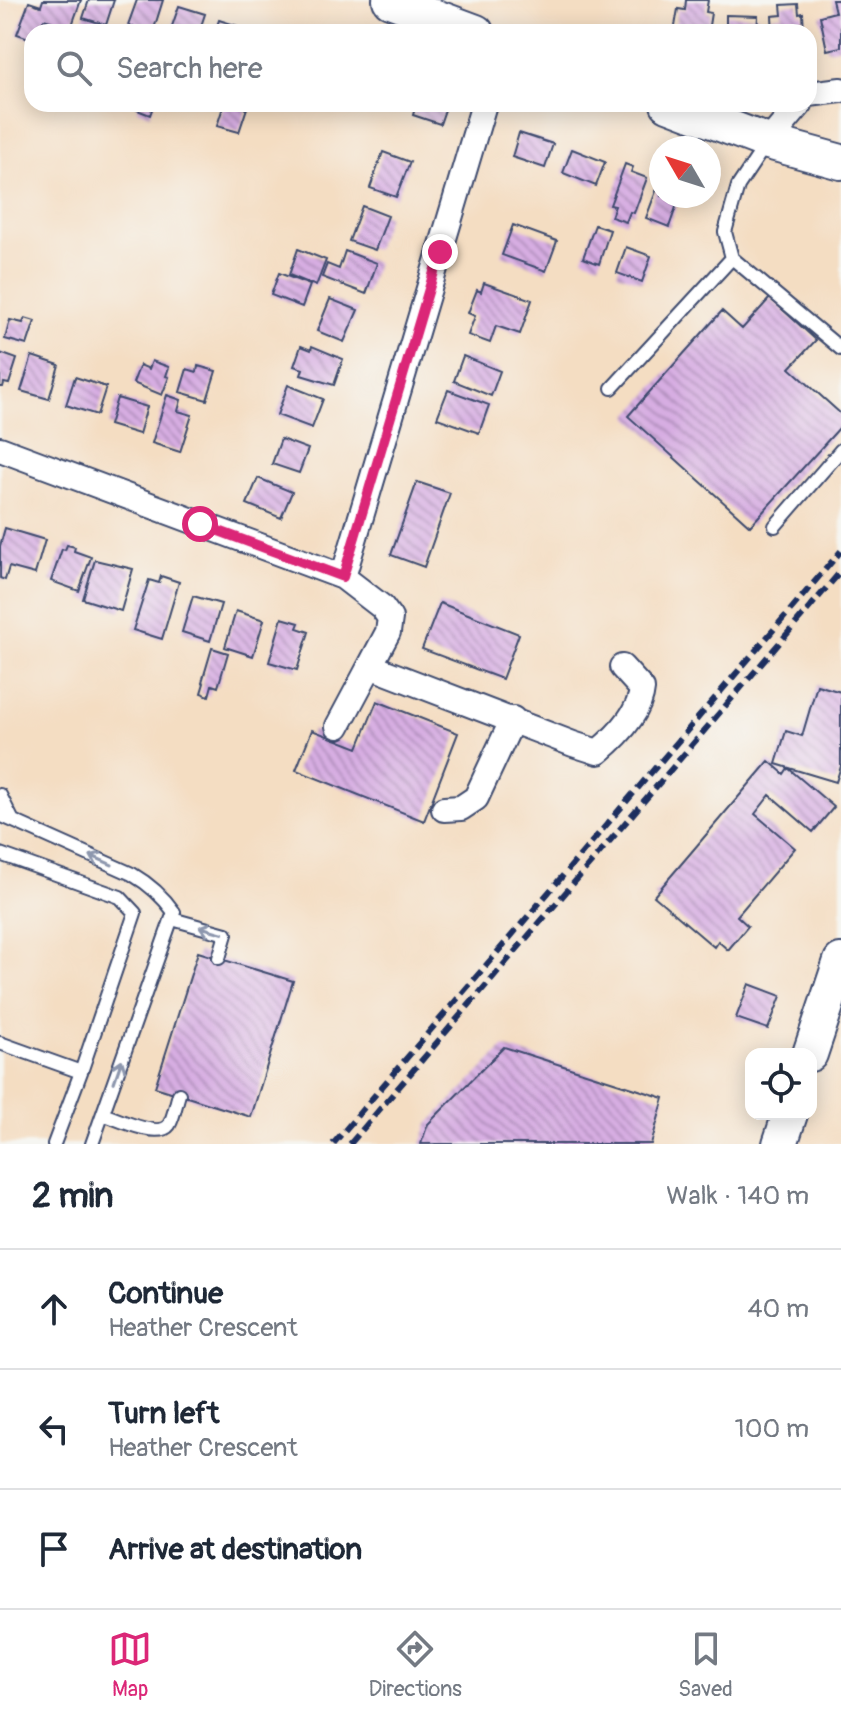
<!DOCTYPE html>
<meta charset="utf-8">
<style>
:root{--surface:#fff;--page:#f6f6f7;--text:#1f2937;--muted:#747a83;--line:#e0e1e3;--accent:#db2777}
body{margin:0;font-family:Pangolin,sans-serif;background:var(--page);color:var(--text)}
.controls{position:absolute;right:24px;bottom:24px;display:grid;overflow:hidden;border-radius:16px;box-shadow:0 4px 20px #0003}
.controls button{width:72px;height:72px;display:grid;place-items:center;padding:0;border:0;border-bottom:2px solid var(--line);background:var(--surface);color:var(--text);font:40px sans-serif}
.compass{position:absolute;left:649px;top:136px;width:72px;height:72px;border-radius:50%;background:var(--surface);box-shadow:0 4px 20px #0003;rotate:309deg}
.stop{position:absolute;width:24px;height:24px;margin:-18px;border:6px solid #db2777;border-radius:50%;background:#fff}
.stop.end{background:#db2777;border-color:#fff;box-shadow:0 2px 8px #0008}
.list{margin:0;padding:0;list-style:none}
h2{display:flex;justify-content:space-between;align-items:center;height:104px;margin:0;padding:0 32px;font-size:34px}
h2 small{font-size:26px;font-weight:400;color:var(--muted)}
.list li{display:grid;grid-template-columns:52px 1fr auto;gap:24px;align-items:center;box-sizing:border-box;height:120px;padding:0 32px;border-top:2px solid var(--line)}
.list b{display:block;font-size:30px;white-space:nowrap}
.list p{margin:0;font-size:26px;white-space:nowrap;color:var(--muted)}
.list em{font-size:26px;font-style:normal;color:var(--muted)}
.icon{flex:none;width:44px;height:44px;fill:none;stroke:currentColor;stroke-width:2;stroke-linecap:round;stroke-linejoin:round}
.map{position:relative;flex:none;width:841px;height:1144px;overflow:hidden}
.search{position:absolute;background:var(--surface);box-shadow:0 4px 20px #0003;left:24px;right:24px;top:24px;height:88px;display:flex;align-items:center;gap:20px;box-sizing:border-box;padding:0 28px;border-radius:24px;color:var(--muted);font-size:30px}
.sheet{height:464px;background:var(--surface)}
nav{display:flex;justify-content:space-around;align-items:center;box-sizing:border-box;height:112px;border-top:2px solid var(--line);background:var(--surface);font-size:22px;color:var(--muted)}
nav a{display:grid;justify-items:center;gap:4px}
nav .on{color:var(--accent)}
.map>svg:first-child{display:block}
.building{fill:url(#building-back-hatch)}
.lines{fill:none;stroke-linecap:round;stroke-linejoin:round}
.lane-casing{stroke:#3c496d;stroke-width:16}
.street-casing{stroke:#3c496d;stroke-width:28}
.secondary-casing{stroke:#3c496d;stroke-width:38}
.lane{stroke:#fff;stroke-width:12}
.street{stroke:#fff;stroke-width:24}
.secondary{stroke:#fff;stroke-width:34}
.rail{stroke:#1b2f5e;stroke-width:6;stroke-dasharray:12 6;stroke-linecap:butt}
.oneway{stroke:#8d97ae}
.route{stroke:#db2777;stroke-width:10}
</style>
<div class="map">
<svg width="841" height="1144" viewBox="0 0 841 1144">
<defs>
<pattern id="building-back-hatch" width="6" height="6" patternUnits="userSpaceOnUse" patternTransform="scale(2)"><rect width="6" height="6" fill="#d7ade2"/><path d="M-1 5l2 2M0 0l6 6M5-1l2 2" fill="none" stroke="#ae8dba"/></pattern>
</defs>
<rect width="100%" height="100%" fill="#f6f6f2"/>
<filter id="ink" filterUnits="userSpaceOnUse"><feTurbulence type="fractalNoise" baseFrequency=".0125" numOctaves="2"/><feDisplacementMap in="SourceGraphic" scale="16" xChannelSelector="R" yChannelSelector="G"/><feConvolveMatrix kernelMatrix="1 2 1 2 8 2 1 2 1" color-interpolation-filters="sRGB"/></filter>
<filter id="wash" filterUnits="userSpaceOnUse"><feTurbulence type="fractalNoise" baseFrequency=".006" numOctaves="4" result="noise"/><feDisplacementMap in="SourceGraphic" scale="32" xChannelSelector="R" yChannelSelector="G"/><feGaussianBlur stdDeviation="1.8" result="paint"/><feColorMatrix in="noise" values="0 0 0 0 0 0 0 0 0 0 0 0 0 0 0 0 0 1.4 0 .05"/><feComposite in="paint" operator="in"/></filter>
<g filter="url(#wash)">
<rect width="100%" height="100%" fill="#f4ddc2"/>
<g id="blocks">
<!-- building -->
<path class="building" d="M43 0H81L71 28 44 19 39 32H32V39L17 34 29 2 41 6Z
M89 0H114L106 25 83 18Z
M137 0H163L153 32H138L139 29 128 25Z
M686 0H708L706 12 711 13 708 32H674L678 9 685 10Z
M832 0H841V47L827 50 820 16 835 12Z
M798 4 799 14 803 13 804 32H773L772 16 782 15 781 5Z
M179 6 205 14 199 32H170Z
M726 15 758 16 757 32H726Z
M219 20 244 28 243 32H215Z
M139 104H154L150 115 137 110Z
M224 104 247 108 239 132 217 126Z
M416 104H447L440 124 413 115Z
M519 133 553 144 545 168 512 157Z
M572 149 605 162 596 186 563 173Z
M383 152 410 162 396 197 370 188Z
M625 164 633 167 631 172 647 178 634 213 630 212 626 222 611 217 615 206 610 205Z
M661 178V196H680L669 227 646 218Z
M362 206 388 216 375 250 349 241Z
M513 225 557 241 546 271 502 255Z
M595 225 610 230 599 264 583 258Z
M626 247 651 256 642 282 617 273Z
M298 249 326 260 316 286 289 275Z
M345 251 377 263 366 294 322 277 327 264 339 269Z
M279 273 310 285 302 307 271 295Z
M484 283 532 300 520 334 496 326 490 343 468 335 475 316 468 313 477 290 481 292Z
M770 298 816 340 790 368 841 414V426L750 526 628 416 722 311 742 329Z
M330 299 358 310 344 342 317 331Z
M25 318 35 321 27 345 5 339 10 320 23 323Z
M301 346 311 350 312 346 343 359 334 385 301 375 303 369 294 366Z
M0 353 17 359 9 384 4 383 3 387H0Z
M32 356 59 365 49 399 21 391Z
M463 356 500 371 491 396 454 381Z
M152 361 169 367 166 376 169 377 162 395 133 383 140 365 149 369Z
M198 366 216 371 207 400 180 392 187 369 197 372Z
M75 377 106 387 97 415 66 405Z
M288 385 323 399 312 428 277 415Z
M448 390 489 405 479 433 437 418Z
M167 395 181 400 178 411 192 415 180 452 152 443Z
M117 398 147 407 139 434 109 425Z
M281 439 308 449 299 473 272 464Z
M258 478 292 492 281 518 247 504Z
M417 482 450 493 424 567 391 555Z
M5 528 45 540 35 574 9 567 5 580 0 578V546Z
M67 545 75 547 74 551 91 557 79 591 51 581 62 549 65 550Z
M95 560 133 569 121 611 83 599Z
M161 576 179 582 162 639 133 630 149 580 159 583Z
M193 596 221 604 210 641 182 632Z
M440 603 519 634 502 679 422 649Z
M236 611 264 620 253 656 225 647Z
M282 618 299 623 297 628 309 632 297 670 269 662Z
M212 648 228 653 218 687 212 685 209 696 201 693 204 683 202 682Z
M817 685 841 692V766L836 782 776 764 786 731 802 736Z
M377 701 458 733 424 821 296 770 312 730 358 748Z
M769 761 784 774 788 768 834 807 813 832 770 795 755 814 795 848 737 916 748 926 728 950 718 941 714 947 654 896Z
M198 952 293 981 251 1117 155 1087Z
M749 984 781 996 768 1029 736 1018Z
M504 1047 664 1098 651 1144H421L428 1124Z"/>
</g>
</g>
<g filter="url(#ink)">
<use href="#blocks" fill-opacity="0" stroke="#3c496d" stroke-width="2"/>
<g class="lines">
<defs>
<path id="lane" d="M766 144 738 186 725 232 732 258 841 349
M612 388 732 258
M775 526 841 450
M0 795 12 819
M0 815 132 874C149 884 162 895 174 912L92 1144
M0 854 120 897 135 913 81 1072
M172 919 226 934 219 958
M0 1043 81 1072 54 1144
M103 1114C117 1119 159 1139 169 1125 174 1117 176 1103 179 1094"/>
<path id="street" d="M809 94 841 90
M768 142 800 104
M0 449 343 577 484 104
M343 577 382 607 390 618 388 632 370 666 573 744 598 752C616 737 640 713 642 689L622 667
M338 726 370 666
M444 809 461 808 476 798 513 719"/>
<path id="secondary" d="M390 0 476 32
M668 104 768 142 841 162
M810 1054 841 961
M780 1144 790 1114"/>
</defs>
<!-- lane casing -->
<use href="#lane" class="lane-casing"/>
<!-- street casing -->
<use href="#street" class="street-casing"/>
<!-- secondary casing -->
<use href="#secondary" class="secondary-casing"/>
<!-- lane -->
<use href="#lane" class="lane"/>
<!-- street -->
<use href="#street" class="street"/>
<!-- secondary -->
<use href="#secondary" class="secondary"/>
<!-- rail -->
<path class="rail" d="M333 1144 841 551
M350 1144 841 571"/>
</g>
<!-- one-way arrows -->
<defs><path id="oneway-shaft" d="M-6 0H5M1.5-3L5.5 0L1.5 3" fill="none" stroke-width="1.6" stroke-linecap="round" stroke-linejoin="round" transform="scale(2)"/></defs>
<g class="oneway">
<use href="#oneway-shaft" transform="translate(101 860) rotate(-156)"/>
<use href="#oneway-shaft" transform="translate(211 930) rotate(-164)"/>
<use href="#oneway-shaft" transform="translate(118 1071) rotate(-71)"/>
</g>
</g>
<g class="lines" filter="url(#ink)">
<!-- route -->
<path class="route" d="M200 524 343 577 440 252"/>
</g>
</svg>
<div class="controls">
<button><svg class="icon" aria-label="locate" viewBox="0 0 24 24"><circle cx="12" cy="12" r="6"/><path d="M12 2v4M12 18v4M2 12h4M18 12h4"/></svg></button>
</div>
<svg class="compass" viewBox="-18 -18 36 36"><path d="M0-13l5 13h-10z" fill="#e53935"/><path d="M0 13l5-13h-10z" fill="#747a83"/></svg>
<div class="stop" style="left:200px;top:524px"></div>
<div class="stop end" style="left:440px;top:252px"></div>
<div class="search"><svg class="icon" aria-label="search" viewBox="0 0 24 24"><circle cx="10" cy="10" r="6"/><path d="M15 15l6 6"/></svg>Search here</div>
</div>
<section class="sheet">
<h2>2 min<small>Walk · 140 m</small></h2>
<ul class="list">
<li><svg class="icon" aria-label="ahead" viewBox="0 0 24 24"><path d="M12 20V5M6 11l6-6 6 6"/></svg><div><b>Continue</b><p>Heather Crescent</p></div><em>40 m</em></li>
<li><svg class="icon" aria-label="left" viewBox="0 0 24 24"><path d="M17 20v-9H6M10 6l-5 5 5 5"/></svg><div><b>Turn left</b><p>Heather Crescent</p></div><em>100 m</em></li>
<li><svg class="icon" aria-label="arrive" viewBox="0 0 24 24"><path d="M6 21V4h12l-3 4 3 4H6"/></svg><div><b>Arrive at destination</b></div></li>
</ul>
</section>
<nav>
<a class="on"><svg class="icon" aria-label="map" viewBox="0 0 24 24"><path d="M3 6l6-2 6 2 6-2v14l-6 2-6-2-6 2zM9 4v14M15 6v14"/></svg>Map</a>
<a><svg class="icon" aria-label="directions" viewBox="0 0 24 24"><path d="M12 3l9 9-9 9-9-9zM9 14v-3h6M13 9l2 2-2 2"/></svg>Directions</a>
<a><svg class="icon" aria-label="saved" viewBox="0 0 24 24"><path d="M7 4h10v16l-5-4-5 4z"/></svg>Saved</a>
</nav>
